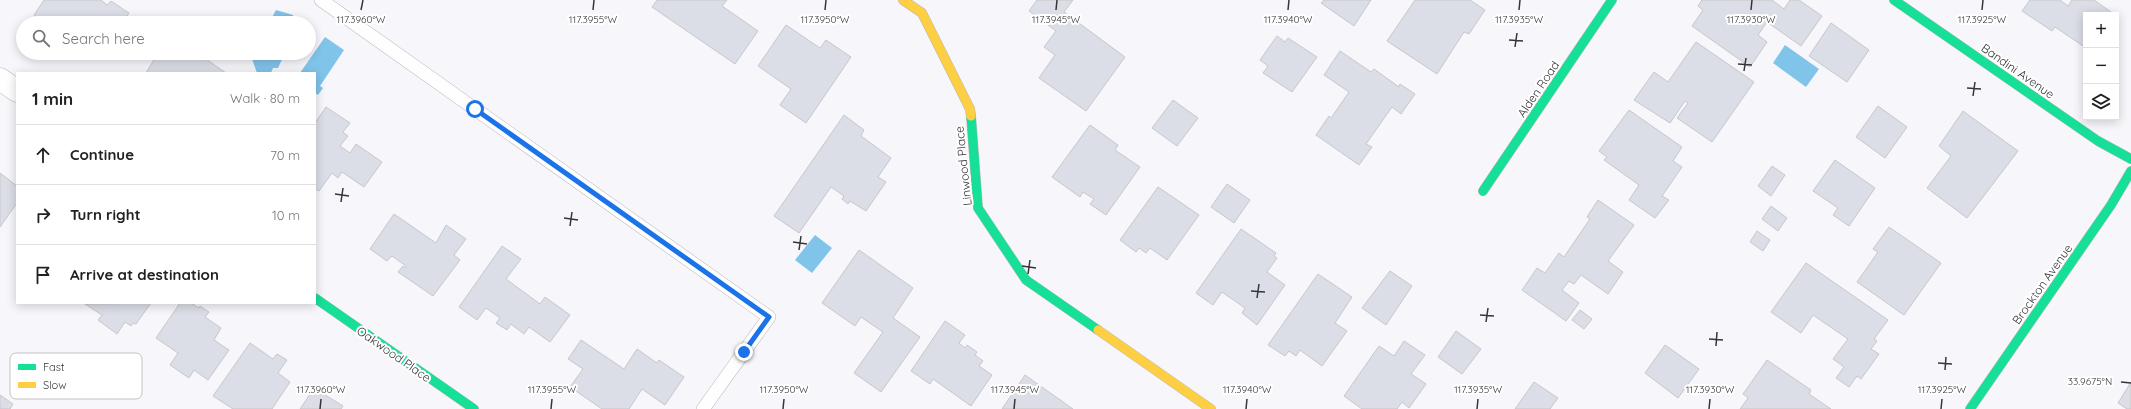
<!DOCTYPE html>
<meta charset="utf-8">
<style>
:root{--surface:#fff;--page:#f2f2f2;--text:#222;--muted:#767676;--line:#e0e0e0}
body{margin:0;font-family:Quicksand,sans-serif;background:var(--page);color:var(--text)}
.controls{position:absolute;right:12px;top:12px;display:grid;overflow:hidden;border-radius:0px;box-shadow:0 2px 10px #0003}
.controls button{width:36px;height:36px;display:grid;place-items:center;padding:0;border:0;border-bottom:1px solid var(--line);background:var(--surface);color:var(--text);font:20px sans-serif}
.stop{position:absolute;width:12px;height:12px;margin:-9px;border:3px solid #1a73e8;border-radius:50%;background:#fff}
.stop.end{background:#1a73e8;border-color:#fff;box-shadow:0 1px 4px #0008}
.list{margin:0;padding:0;list-style:none}
h2{display:flex;justify-content:space-between;align-items:center;height:52px;margin:0;padding:0 16px;font-size:17px}
h2 small{font-size:13px;font-weight:400;color:var(--muted)}
.list li{display:grid;grid-template-columns:26px 1fr auto;gap:12px;align-items:center;box-sizing:border-box;height:60px;padding:0 16px;border-top:1px solid var(--line)}
.list b{display:block;font-size:15px;white-space:nowrap}
.list em{font-size:13px;font-style:normal;color:var(--muted)}
.icon{flex:none;width:22px;height:22px;fill:none;stroke:currentColor;stroke-width:2;stroke-linecap:round;stroke-linejoin:round}
.map{position:relative;flex:none;width:2131px;height:409px;overflow:hidden}
.search{position:absolute;background:var(--surface);box-shadow:0 2px 10px #0003;left:16px;top:16px;width:300px;height:44px;display:flex;align-items:center;gap:10px;box-sizing:border-box;padding:0 14px;border-radius:22px;color:var(--muted);font-size:15px}
.panel{position:absolute;background:var(--surface);box-shadow:0 2px 10px #0003;left:16px;top:72px;width:300px;height:232px;border-radius:0px}
.map>svg:first-child{display:block}
.water{fill:#81c4ea}
.building{fill:#dbdee6;stroke:#c7c7cb}
.lines{fill:none;stroke-linecap:round;stroke-linejoin:round}
.lane-casing{stroke:#b8b7bb;stroke-width:14}
.street-casing{stroke:#b8b7bb;stroke-width:23}
.fast-casing{stroke:#b8b7bb;stroke-width:10}
.slow-casing{stroke:#b8b7bb;stroke-width:10}
.lane{stroke:#fefefe;stroke-width:13}
.street{stroke:#fefefe;stroke-width:22}
.fast{stroke:#16e098;stroke-width:9}
.slow{stroke:#ffcf43;stroke-width:9}
.route{stroke:#1a73e8;stroke-width:5}
.ticks{fill:none;stroke:#363639;stroke-width:1.5}
.labels{text-anchor:middle;dominant-baseline:central;stroke-width:4;stroke-linejoin:round;paint-order:stroke}
.street-label{font-size:12px;fill:#363639;stroke:#fff}
.key{fill:#fff;stroke:#c3c3c4;stroke-width:1}
.key-label{font-size:11px;fill:#363639}
.ticks-label{font-size:10px;text-anchor:middle;fill:#363639;stroke:#fff;stroke-width:4;stroke-linejoin:round;paint-order:stroke}
</style>
<div class="map">
<svg width="2131" height="409" viewBox="0 0 2131 409">
<rect width="100%" height="100%" fill="#f7f6fb"/>
<!-- water -->
<path class="water" d="M276 10 293 15 294 23H269Z
M325 37 344 50 320 86 323 88 318 95 315 93V73H300Z
M1785 45 1819 69 1806 87 1773 63Z
M250 53H285L278 68H273L271 73H257Z
M815 235 832 248 812 273 795 260Z"/>
<!-- building -->
<path class="building" d="M44 0H101L107 5 111 1 129 13 122 23H46L34 15Z
M657 0H727L722 6 758 31 735 64 652 7Z
M1037 0H1073L1064 12 1125 57 1086 111 1039 78 1055 55 1044 47 1056 31 1029 11Z
M1324 0H1371L1354 26 1321 3Z
M1415 0H1470L1485 10 1469 34 1464 32 1437 74 1387 41Z
M1702 0H1772L1784 9 1790 0H1799L1822 16 1801 46 1767 22 1758 35 1767 42 1750 67 1692 26 1703 10 1698 6Z
M2030 0H2060L2068 6 2072 0H2094L2111 12 2109 15H2086V48L2055 27 2052 31 2022 11Z
M1831 23 1869 50 1847 82 1809 56Z
M786 25 820 48 826 40 851 57 806 123 780 105 791 89 758 66Z
M1277 36 1285 42 1288 38 1317 57 1292 92 1263 73 1268 66 1260 60Z
M1696 42 1754 82 1712 142 1677 118 1688 103 1685 101 1670 123 1634 100 1654 72 1668 82Z
M1340 51 1371 72 1374 69 1399 87 1400 84 1415 94 1401 114 1392 107 1366 144 1372 147 1359 165 1316 135 1329 116 1331 118 1349 92 1324 75Z
M158 53H201L200 55 226 73H146Z
M1173 100 1198 118 1177 146 1152 128Z
M1878 106 1907 127 1885 158 1856 137Z
M326 107 350 123 343 132 348 136 340 146 350 153 356 144 382 162 364 187 342 172 338 178 332 173 319 191 315 189V123Z
M1629 110 1682 147 1673 161 1682 167 1662 196 1669 200 1655 218 1629 200 1639 185 1604 160 1607 157 1599 151Z
M1963 111 2018 151 1967 218 1927 188 1951 156 1939 146Z
M844 115 864 130 861 136 891 158 878 177 886 182 866 211 850 201 848 204 842 199 844 196 831 187 799 233 774 216Z
M1090 125 1118 145 1115 150 1140 167 1106 215 1090 204 1094 199 1083 192 1080 197 1052 177Z
M1835 160 1875 188 1849 226 1833 215 1838 208 1813 191Z
M1772 166 1785 175 1771 196 1758 186Z
M0 173 17 186V203L0 227Z
M1227 184 1250 200 1234 223 1211 207Z
M1158 187 1199 215 1167 260 1150 248 1146 253 1139 248 1136 252 1120 240Z
M1598 200 1634 225 1608 261 1623 272 1608 294 1581 275 1574 284 1569 281 1562 290 1579 303 1566 321 1522 290 1537 268 1545 273 1559 253 1564 257 1590 219 1587 217Z
M1771 206 1787 218 1778 231 1762 219Z
M394 214 436 243 446 225 466 239 454 255 460 260 433 296 398 272 403 266 405 268 406 266 392 256 387 261 370 249Z
M1889 227 1941 263 1904 315 1857 282 1878 252 1873 249Z
M1241 229 1276 253 1274 256 1277 258 1267 272 1285 285 1257 325 1242 313 1245 308 1222 292 1213 305 1196 293Z
M1757 231 1770 240 1763 251 1750 242Z
M502 246 521 259 506 279 540 304 545 297 570 315 550 342 529 327 524 334 511 324 507 330 496 323 500 318 486 308 477 320 459 307Z
M859 250 913 288 893 318 920 337 881 392 854 373 883 332 861 317 855 326 822 303Z
M1806 263 1888 320 1874 339 1877 341 1871 349 1879 354 1861 379 1857 376 1849 387 1836 378 1844 367 1833 359 1848 339 1813 315 1801 333 1771 312Z
M1390 271 1412 286 1386 325 1362 308Z
M1318 274 1352 297 1335 323 1347 331 1322 366 1300 350 1296 356 1289 351 1285 356 1268 345Z
M151 303 136 324 133 323 131 326 125 322 117 334 98 320 102 315 85 304Z
M180 303H191L199 308 200 306 209 312 205 317 221 328 214 340 229 350 208 380 194 370 189 378 170 365 178 353 156 338Z
M1580 310 1592 319 1584 329 1572 320Z
M945 321 965 335 959 343 965 348 967 345 977 352 975 355 983 361 979 366 992 375 971 406 933 379 930 384 911 371Z
M1456 331 1481 349 1462 374 1438 357Z
M581 340 624 369 637 349 657 363 659 360 684 377 665 405 642 389 629 409H602L570 387 583 369 568 359Z
M1404 341 1425 355 1411 374 1426 384 1409 408 1402 402 1397 409H1362L1344 396 1379 346 1394 356Z
M250 343 273 359 277 354 287 360 278 373 290 382 272 409H233L213 396Z
M1665 345 1699 369 1678 398 1645 373Z
M1767 360 1811 390 1809 394 1831 409H1740L1748 398 1743 394Z
M1025 375 1073 409H1002Z
M1534 382 1558 398 1550 409H1515Z
M2131 382V409H2127L2118 403Z
M314 388 343 406 341 409H300Z
M0 395 13 404 10 409H0Z"/>
<g class="lines">
<defs>
<path id="lane" d="M321 0 769 317 703 409"/>
<path id="street" d="M0 79 17 91"/>
<path id="fast" d="M1894 0 2098 141 2131 159
M971 116 978 208 1026 280 1098 330
M1483 191 1612 0
M315 298 474 409
M1970 409 2111 205 2131 171"/>
<path id="slow" d="M903 0 922 13 970 109 971 116
M1098 330 1211 409"/>
</defs>
<!-- lane casing -->
<use href="#lane" class="lane-casing"/>
<!-- street casing -->
<use href="#street" class="street-casing"/>
<!-- fast casing -->
<use href="#fast" class="fast-casing"/>
<!-- slow casing -->
<use href="#slow" class="slow-casing"/>
<!-- lane -->
<use href="#lane" class="lane"/>
<!-- street -->
<use href="#street" class="street"/>
<!-- fast -->
<use href="#fast" class="fast"/>
<!-- slow -->
<use href="#slow" class="slow"/>
</g>
<g class="lines">
<!-- route -->
<path class="route" d="M475 109 769 317 744 352"/>
</g>
<!-- ticks -->
<path class="ticks" d="M361 10 363 0M593 10 594 0M825 10 826 0M1056 10 1057 0M1288 10 1289 0M1519 10 1520 0M1751 10 1752 0M1982 10 1983 0M1509 40 1523 41M1515 47 1517 33M1738 64 1752 65M1744 71 1746 58M1967 88 1981 89M1973 96 1975 82M335 194 349 196M341 202 343 188M564 218 578 220M570 226 572 212M793 242 807 244M799 250 801 236M1022 266 1036 268M1028 274 1030 260M1251 291 1265 292M1257 298 1259 284M1480 315 1494 316M1486 322 1488 308M1709 339 1723 340M1716 346 1717 332M1938 363 1952 364M1945 370 1946 357M2121 382 2131 383M320 409 321 399M551 409 552 399M783 409 784 399M1014 409 1015 399M1246 409 1247 399M1477 409 1478 399M1709 409 1710 399M1941 409 1942 399"/>
<g class="labels">
<!-- street labels -->
<g class="street-label">
<text transform="translate(2018 71) rotate(35)">Bandini Avenue</text>
<text transform="translate(1538 89) rotate(-56)">Alden Road</text>
<text transform="translate(963 166) rotate(-96)">Linwood Place</text>
<text transform="translate(2042 284) rotate(-55)">Brockton Avenue</text>
<text transform="translate(394 354) rotate(35)">Oakwood Place</text>
</g>
</g>
<!-- legend -->
<rect x="10" y="353" width="132" height="46" rx="6" class="key"/>
<rect x="18" y="364" width="18" height="6" fill="#16e098"/>
<rect x="18" y="382" width="18" height="6" fill="#ffcf43"/>
<g class="key-label">
<text x="43" y="371">Fast</text>
<text x="43" y="389">Slow</text>
</g>
<g class="ticks-label">
<text x="361" y="23">117.3960°W</text>
<text x="593" y="23">117.3955°W</text>
<text x="825" y="23">117.3950°W</text>
<text x="1056" y="23">117.3945°W</text>
<text x="1288" y="23">117.3940°W</text>
<text x="1519" y="23">117.3935°W</text>
<text x="1751" y="23">117.3930°W</text>
<text x="1982" y="23">117.3925°W</text>
<text x="2090" y="385">33.9675°N</text>
<text x="321" y="393">117.3960°W</text>
<text x="552" y="393">117.3955°W</text>
<text x="784" y="393">117.3950°W</text>
<text x="1015" y="393">117.3945°W</text>
<text x="1247" y="393">117.3940°W</text>
<text x="1478" y="393">117.3935°W</text>
<text x="1710" y="393">117.3930°W</text>
<text x="1942" y="393">117.3925°W</text>
</g>
</svg>
<div class="controls">
<button>+</button>
<button>−</button>
<button><svg class="icon" aria-label="layers" viewBox="0 0 24 24"><path d="M12 4l9 5-9 5-9-5zM3 14l9 5 9-5"/></svg></button>
</div>
<div class="stop" style="left:475px;top:109px"></div>
<div class="stop end" style="left:744px;top:352px"></div>
<div class="search"><svg class="icon" aria-label="search" viewBox="0 0 24 24"><circle cx="10" cy="10" r="6"/><path d="M15 15l6 6"/></svg>Search here</div>
<section class="panel">
<h2>1 min<small>Walk · 80 m</small></h2>
<ul class="list">
<li><svg class="icon" aria-label="ahead" viewBox="0 0 24 24"><path d="M12 20V5M6 11l6-6 6 6"/></svg><div><b>Continue</b></div><em>70 m</em></li>
<li><svg class="icon" aria-label="right" viewBox="0 0 24 24"><path d="M7 20v-9h11M14 6l5 5-5 5"/></svg><div><b>Turn right</b></div><em>10 m</em></li>
<li><svg class="icon" aria-label="arrive" viewBox="0 0 24 24"><path d="M6 21V4h12l-3 4 3 4H6"/></svg><div><b>Arrive at destination</b></div></li>
</ul>
</section>
</div>
